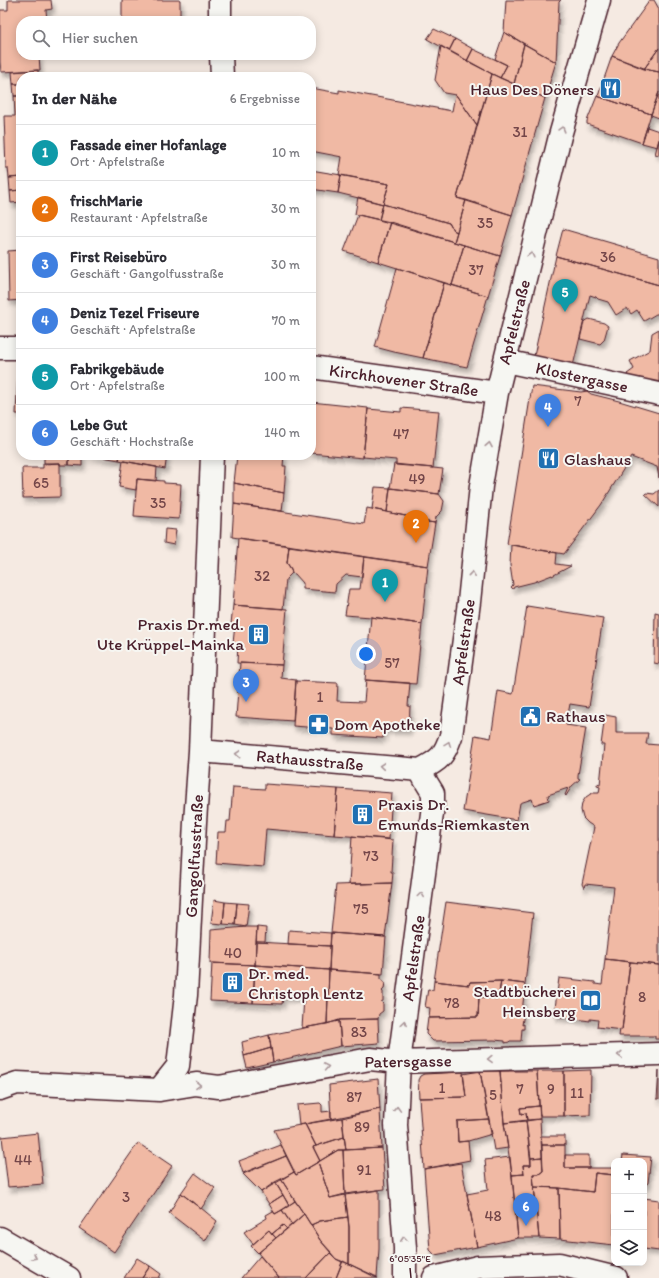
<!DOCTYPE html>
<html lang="de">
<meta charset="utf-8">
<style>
:root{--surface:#fff;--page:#f2f2f3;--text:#2b2b33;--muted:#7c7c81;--line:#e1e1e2;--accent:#ea580c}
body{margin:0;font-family:Itim,sans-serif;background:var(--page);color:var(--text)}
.controls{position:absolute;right:12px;bottom:12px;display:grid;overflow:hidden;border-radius:8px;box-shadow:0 2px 10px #0003}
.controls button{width:36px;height:36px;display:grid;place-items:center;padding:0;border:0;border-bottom:1px solid var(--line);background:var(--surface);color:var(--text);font:20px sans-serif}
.you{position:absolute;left:366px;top:654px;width:14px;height:14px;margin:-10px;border:3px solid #fff;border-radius:50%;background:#1a73e8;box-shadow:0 0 0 6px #1a73e833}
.badge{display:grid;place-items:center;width:26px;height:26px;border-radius:50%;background:var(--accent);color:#fff;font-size:13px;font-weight:700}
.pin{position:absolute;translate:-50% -33px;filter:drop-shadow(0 1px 2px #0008)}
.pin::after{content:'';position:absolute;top:21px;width:14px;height:12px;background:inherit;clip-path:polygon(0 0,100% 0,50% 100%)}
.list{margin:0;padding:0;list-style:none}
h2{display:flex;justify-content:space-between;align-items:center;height:52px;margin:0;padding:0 16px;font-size:17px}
h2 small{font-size:13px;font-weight:400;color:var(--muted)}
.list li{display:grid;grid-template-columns:26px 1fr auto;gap:12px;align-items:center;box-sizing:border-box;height:56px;padding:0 16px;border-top:1px solid var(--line)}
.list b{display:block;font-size:15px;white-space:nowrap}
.list p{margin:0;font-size:13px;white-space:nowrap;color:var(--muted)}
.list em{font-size:13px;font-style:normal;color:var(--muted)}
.icon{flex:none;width:22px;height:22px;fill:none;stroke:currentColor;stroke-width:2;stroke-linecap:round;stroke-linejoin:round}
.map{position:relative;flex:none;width:659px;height:1278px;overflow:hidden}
.search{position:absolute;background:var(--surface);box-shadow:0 2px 10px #0003;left:16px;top:16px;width:300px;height:44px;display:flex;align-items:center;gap:10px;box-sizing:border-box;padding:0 14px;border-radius:16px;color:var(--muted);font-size:15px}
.panel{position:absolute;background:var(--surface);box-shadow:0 2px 10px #0003;left:16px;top:72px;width:300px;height:388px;border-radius:16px}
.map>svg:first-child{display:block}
.building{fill:#f0b9a4;stroke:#4a1f2b;filter:url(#shadow)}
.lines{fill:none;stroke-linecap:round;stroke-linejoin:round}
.minor-casing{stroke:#4a1f2b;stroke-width:25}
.minor{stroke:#f6f6f2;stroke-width:22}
.oneway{stroke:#a99598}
.ticks{fill:none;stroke:#4a1f2b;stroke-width:1.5}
.labels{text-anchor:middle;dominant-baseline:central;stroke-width:4;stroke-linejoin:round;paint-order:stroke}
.number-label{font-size:15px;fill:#744649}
.poi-label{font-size:17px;fill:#4a1f2b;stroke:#f6f6f2;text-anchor:start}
.street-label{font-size:17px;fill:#4a1f2b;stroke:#f6f6f2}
.ticks-label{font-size:10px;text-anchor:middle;fill:#4a1f2b;stroke:#f6f6f2;stroke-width:4;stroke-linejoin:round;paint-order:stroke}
</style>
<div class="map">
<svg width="659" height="1278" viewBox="0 0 659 1278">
<defs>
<filter id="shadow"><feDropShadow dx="2.5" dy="4.5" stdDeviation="2" flood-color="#0004"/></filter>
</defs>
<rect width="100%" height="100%" fill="#f5eae2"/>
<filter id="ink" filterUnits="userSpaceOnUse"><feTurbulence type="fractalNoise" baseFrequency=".025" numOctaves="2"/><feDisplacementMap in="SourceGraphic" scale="8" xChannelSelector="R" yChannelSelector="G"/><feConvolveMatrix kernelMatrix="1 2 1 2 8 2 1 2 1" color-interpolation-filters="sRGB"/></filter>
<g filter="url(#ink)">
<!-- building -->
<path class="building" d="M8 0H51L52 9 46 10 47 21H21V55H39L40 70 1 72 0 62V10H8Z
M122 0H180V21H122Z
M506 0H561L559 2 556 62 504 32Z
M650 0H654L659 9V48L644 69 612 56 619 43Z
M434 29 455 39 449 51 427 39Z
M504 32 524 44 514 84 500 78 507 65 495 59Z
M455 39 473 49 467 61 449 51Z
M524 44 556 62 545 98 514 84Z
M441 46 492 74 477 125 456 95 444 93 435 80Z
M659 48V72L644 69Z
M473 49 507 65 500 78 467 61Z
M612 56 649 70 659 72V92L651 114 597 96H598Z
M38 70V77H21V84H13L12 72Z
M492 74 545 98 512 215 457 198Z
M13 84H21V96H14Z
M311 88 339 93V90L452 111 455 95H456L477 125 457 198 466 200 457 232 453 230 449 223 383 204 389 184 339 175 342 157 311 151Z
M659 92V118L651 115Z
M14 96H21V177L9 178 8 168H6L4 116H15Z
M597 96 651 114 642 143 587 124V121Z
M647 127 659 131V139L657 147 642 143Z
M659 140V155L655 154Z
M311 170 341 175 338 193 311 189Z
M341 175 389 184 383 204 338 193Z
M21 177V190L10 191 9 178Z
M21 190V202L11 203 10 191Z
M358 197 383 204 379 220 355 214Z
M466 200 512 215 500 256 454 242Z
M383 204 449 223 453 230 457 232 454 242 379 220Z
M358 215 390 222 378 262 344 251Z
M390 222 464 245 452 285 378 262Z
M563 229 659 257V285L556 256Z
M464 245 500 256 488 296 452 285Z
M21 250V300L9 301 8 251Z
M556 256 659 285V314H656L644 321 637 310 631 314 627 308 616 315 608 302 598 299 596 297 590 295 573 366 534 356Z
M397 268 444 283 423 358 394 352 375 347Z
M444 283 488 296 467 367 423 358Z
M589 319 604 323 608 326 604 340 600 344 580 339 584 322Z
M659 329V383L631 380 627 374 634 369 630 361 650 350 652 333Z
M18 369H21V414H16Z
M532 386 581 392 587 391 591 394 619 401 659 413V478L657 467 631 457 601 505 564 554 507 544Z
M311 402 368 408 363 458 311 453Z
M401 408 439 411 433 468 396 465V460L363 457 368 409 401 412Z
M44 455H69V465H60V463H44Z
M69 455H82V466L69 465Z
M91 455H120L119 460Z
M120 455H167L165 469 119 460Z
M237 455H284L283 466H286L284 493 234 483Z
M123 461 157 467 156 481 137 479 136 490 119 487Z
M60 463V497L23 498 22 468H43V464Z
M394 464 443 469 439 494 390 488Z
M137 479 164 481V483L181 484 179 519 134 516Z
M234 483 284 493 282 511 234 504Z
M375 487 390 488 387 512 372 509Z
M390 488 439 494 444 501 442 511 436 517 435 523 414 520 415 518 387 512Z
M659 490V507L645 494 646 493 654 494Z
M234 504 364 524 367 508 415 518 414 520 435 523 428 566 232 537Z
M165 529 176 530 174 545 164 543Z
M238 538 289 546 287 563 291 569 292 573 286 579 283 609 233 605Z
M511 545 557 553 556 564 571 566 552 576V575L534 582 514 587 513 589 511 587 513 585 510 565Z
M289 546 364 557 362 577 346 575 336 584 335 592 303 589V583L295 574 292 573 291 569 287 563Z
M364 557 428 566 422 624 371 617 345 615 349 589H360Z
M233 605 287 609 282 665 237 663 238 644 233 643 235 625 231 624Z
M527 606 603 618 589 707 570 704 566 725 586 728 578 775V778L580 779 572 786 566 796 565 795 568 788 548 795 549 800 534 805 532 799 520 803 517 820 463 811 475 735 491 738 498 691 513 694Z
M655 612 659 613V664L654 663Z
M371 617 422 624 416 684 365 680Z
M240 663 282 665 281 678 296 680 293 721 236 717Z
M366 680 410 683 408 706H410L409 730 384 729 383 738 333 735V729L293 726 296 681 338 683 337 701 364 702Z
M605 715 616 717V733H648L646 744 659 745V965L605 959 614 887 585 884 584 888 582 884 594 827 588 823 583 818 581 810 582 803 586 797 592 793H599L600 787 597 786V784L600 785 604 745H601Z
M265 784 338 789 334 835 266 829 263 867 216 863 218 832H226L227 821H230L233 787 265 789Z
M338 789 392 793 389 839 334 835Z
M352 836 393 840 391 872H393L392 883 349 884Z
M392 883 385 937 331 933 336 885Z
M214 900 225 902 223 924 211 923Z
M225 902 237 903 235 925 223 924Z
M446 902 533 913 525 984 501 981 470 982 469 985 434 981Z
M237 903 249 904 246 927 235 925Z
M246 927H257L255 965 210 963 211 930Z
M257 927 266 928 265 942H256Z
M289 930 331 933 330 946 288 944Z
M331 933 386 937 383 974 329 970Z
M256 942 330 946 329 970 255 965Z
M605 959 630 962 622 1030 597 1027 598 1020 590 1019V1021L554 1016 559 978 595 982V984L602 985Z
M630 962 659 965V1039H655V1036H619L620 1029 622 1030Z
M212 963 255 965 253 1003 210 1001Z
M255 965 329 970 327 1024 302 1028 304 998 283 997 282 1004 253 1003Z
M329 970 381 974V979L385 982 384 989 382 991 383 992V1001L381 1002 383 1004V1011L379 1014 378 1019 339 1020 327 1024Z
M434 981 469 985 470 982 501 981 498 999 479 997 478 1017 429 1018 430 1008 425 1007 428 989 433 990Z
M501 981 525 984 522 1013H524L522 1025 524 1024V1029H522L521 1041H510L509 1042 505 1043V1041L494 1040 433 1041 426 1034 428 1018 478 1017 479 997 498 999Z
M378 1019 379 1043 341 1046 339 1020Z
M339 1021 341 1046 273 1062 269 1035Z
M269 1035 271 1048 244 1056 242 1042Z
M271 1048 273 1062 247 1068 244 1056Z
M591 1070 590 1115 564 1116V1071Z
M659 1070V1099H657Z
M480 1071H500L504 1123 508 1148 494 1150Z
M480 1071 489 1119 457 1121 458 1142 468 1141 470 1160 424 1169 419 1098 466 1097 463 1074Z
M500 1071H537L539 1106 520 1108 521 1114 526 1113 527 1120 504 1123Z
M537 1071H564V1116H540Z
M463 1072 466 1097 419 1098 418 1080 420 1076 424 1074Z
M378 1079 380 1109 331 1119 329 1085Z
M320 1103 322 1105V1112L331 1111V1119L299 1125 297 1105Z
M539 1106 540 1119 527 1120 526 1113 521 1114 520 1108Z
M380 1109 382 1148 346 1150 342 1118Z
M342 1118 344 1137 316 1146 305 1124Z
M489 1119 492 1134 468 1141 458 1142 457 1121Z
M540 1119 542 1157 531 1158 526 1121Z
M526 1121 531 1165H523L524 1174 512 1175 504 1123Z
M305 1124 316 1146 313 1147 320 1161 296 1175 274 1130Z
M38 1133 43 1184 8 1187 2 1137Z
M541 1136H565V1145H542Z
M344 1137 346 1150H338L320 1161 313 1147Z
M138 1143 172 1166 114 1252 79 1228Z
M281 1145 286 1156 243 1173 239 1161Z
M542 1145H565V1168H614V1175L595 1173 593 1192 559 1188 534 1187 533 1174H539L543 1171Z
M382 1148 385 1189 345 1194 343 1150Z
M338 1150H343L345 1194 330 1198 318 1162Z
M565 1155H589V1168H565Z
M623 1155 651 1157 648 1183 644 1186V1188V1161H622Z
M286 1156 294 1172 261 1192 243 1174Z
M510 1157 518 1238 477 1247 467 1194 488 1190 485 1160Z
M542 1157 543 1171 539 1174H533L539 1238H518L512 1175 524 1174 523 1165H531V1158Z
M318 1162 330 1198 345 1195 348 1217 320 1221 311 1225 281 1179 294 1172 296 1175Z
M461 1163 477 1247 435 1255 430 1250 424 1169Z
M195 1173 215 1188 201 1209 181 1193Z
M595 1173 614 1175V1245L560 1239 559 1188 593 1192Z
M281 1179 295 1201 289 1205 275 1182Z
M275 1182 283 1195 269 1204 261 1192Z
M534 1187 559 1188 560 1239 539 1238Z
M379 1190V1249L377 1277 349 1264V1227L345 1195Z
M181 1193 201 1209V1208L217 1221 205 1241 169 1213Z
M283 1195 289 1206 275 1214 269 1204Z
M644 1198 659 1200V1251L644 1249Z
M295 1201 304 1214 292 1225 282 1210Z
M282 1210 292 1225 287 1229 283 1225 272 1234 269 1230 253 1244 244 1232 267 1218 266 1215 273 1211 275 1214Z
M304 1214 320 1240 331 1252 306 1278H279L258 1253Z
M348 1217 349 1227V1264L336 1259 320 1240 311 1225 320 1221Z
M283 1225 287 1229 276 1238 272 1234Z
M269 1230 276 1238 258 1253 251 1246Z
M330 1253 336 1259 342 1262 336 1278H306Z
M260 1256 279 1278H241Z
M137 1258 150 1266 142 1278H124Z
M343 1261 375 1277 378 1278H336Z
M150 1266 161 1274 159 1278H142Z"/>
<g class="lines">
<defs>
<path id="minor" d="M220 0V21
M221 55 222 77
M0 348H21
M505 361 659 394
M311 367 497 393
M200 751 420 770
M420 770C440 760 444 756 451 736L469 602 481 486 497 393 560 136 599 0
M0 1089 17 1083 159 1090 196 1084 219 1087 370 1059 399 1062 659 1054
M159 1090 178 1066 186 995 195 822 200 751 212 455
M0 1238 69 1278
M405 1278V1248L396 1125 399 1062 433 806V793L425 780 420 770
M434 1278 478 1267 559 1264 616 1278"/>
</defs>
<!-- minor casing -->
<use href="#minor" class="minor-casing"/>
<!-- minor -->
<use href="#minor" class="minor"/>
</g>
<!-- one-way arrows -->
<defs><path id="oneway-chevron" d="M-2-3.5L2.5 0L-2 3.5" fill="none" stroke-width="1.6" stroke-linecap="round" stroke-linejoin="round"/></defs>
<g class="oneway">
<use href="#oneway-chevron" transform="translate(562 129) rotate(-74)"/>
<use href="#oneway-chevron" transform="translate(531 255) rotate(-76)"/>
<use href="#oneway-chevron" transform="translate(489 445) rotate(-80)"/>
<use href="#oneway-chevron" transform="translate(472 574) rotate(-84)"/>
<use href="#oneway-chevron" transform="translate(448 744) rotate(-69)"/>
<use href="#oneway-chevron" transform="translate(238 754) rotate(-175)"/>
<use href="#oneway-chevron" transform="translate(382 766) rotate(-175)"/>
<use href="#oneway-chevron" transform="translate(421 895) rotate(-82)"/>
<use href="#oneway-chevron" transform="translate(404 1023) rotate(-82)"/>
<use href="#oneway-chevron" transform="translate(620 1055) rotate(178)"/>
<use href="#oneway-chevron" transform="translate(490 1059) rotate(178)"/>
<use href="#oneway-chevron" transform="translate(326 1067) rotate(-10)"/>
<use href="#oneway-chevron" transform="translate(198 1085) rotate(1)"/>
<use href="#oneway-chevron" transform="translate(397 1109) rotate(-88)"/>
<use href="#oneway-chevron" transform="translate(404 1239) rotate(-94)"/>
<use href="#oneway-chevron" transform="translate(34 1257) rotate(29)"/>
</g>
</g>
<!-- ticks -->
<path class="ticks" d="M410 1268 411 1278"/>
<!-- icons -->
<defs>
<symbol id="restaurant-square" viewBox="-11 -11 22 22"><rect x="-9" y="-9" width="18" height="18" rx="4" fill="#1f6fb2" stroke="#f6f6f2"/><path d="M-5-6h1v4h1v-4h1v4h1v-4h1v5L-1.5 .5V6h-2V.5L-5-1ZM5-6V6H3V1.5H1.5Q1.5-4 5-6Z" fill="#fff"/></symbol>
<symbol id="building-square" viewBox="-11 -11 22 22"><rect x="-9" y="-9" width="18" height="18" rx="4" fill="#1f6fb2" stroke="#f6f6f2"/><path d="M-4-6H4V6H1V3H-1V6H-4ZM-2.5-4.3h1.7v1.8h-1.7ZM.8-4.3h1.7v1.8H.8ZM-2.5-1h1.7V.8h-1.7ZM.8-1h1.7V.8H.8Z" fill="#fff"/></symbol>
<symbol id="civic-square" viewBox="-11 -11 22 22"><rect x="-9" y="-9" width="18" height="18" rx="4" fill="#1f6fb2" stroke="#f6f6f2"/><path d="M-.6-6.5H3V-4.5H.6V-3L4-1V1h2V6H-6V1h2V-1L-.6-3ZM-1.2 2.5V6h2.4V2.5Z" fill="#fff"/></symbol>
<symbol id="pharmacy-square" viewBox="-11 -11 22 22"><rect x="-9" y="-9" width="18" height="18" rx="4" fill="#1f6fb2" stroke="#f6f6f2"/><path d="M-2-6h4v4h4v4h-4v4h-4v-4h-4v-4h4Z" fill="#fff"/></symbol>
<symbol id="library-square" viewBox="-11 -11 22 22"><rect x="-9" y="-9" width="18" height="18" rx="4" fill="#1f6fb2" stroke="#f6f6f2"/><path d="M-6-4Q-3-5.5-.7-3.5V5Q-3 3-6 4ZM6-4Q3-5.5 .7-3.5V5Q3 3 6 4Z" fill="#fff"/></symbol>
</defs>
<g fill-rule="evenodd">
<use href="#restaurant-square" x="598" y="76" width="25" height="25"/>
<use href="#restaurant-square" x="536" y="446" width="25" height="25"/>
<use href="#building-square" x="246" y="622" width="25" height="25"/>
<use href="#civic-square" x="518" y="704" width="25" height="25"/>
<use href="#pharmacy-square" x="306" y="712" width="25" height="25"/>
<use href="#building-square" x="350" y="802" width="25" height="25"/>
<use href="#building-square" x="220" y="970" width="25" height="25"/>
<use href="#library-square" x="578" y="988" width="25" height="25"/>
</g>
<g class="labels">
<!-- number labels -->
<g class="number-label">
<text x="520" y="132">31</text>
<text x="485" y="223">35</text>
<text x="608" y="257">36</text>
<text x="476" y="270">37</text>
<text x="578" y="401">7</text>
<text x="401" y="434">47</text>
<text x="417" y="479">49</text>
<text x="41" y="483">65</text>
<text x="158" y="503">35</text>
<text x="262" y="576">32</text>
<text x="392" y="663">57</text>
<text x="320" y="697">1</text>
<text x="371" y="856">73</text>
<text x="361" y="909">75</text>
<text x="233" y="953">40</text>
<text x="642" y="997">8</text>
<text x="452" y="1003">78</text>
<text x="359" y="1032">83</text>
<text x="442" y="1088">1</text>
<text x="520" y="1089">7</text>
<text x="551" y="1089">9</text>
<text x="577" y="1093">11</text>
<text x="493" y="1095">5</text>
<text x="354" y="1097">87</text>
<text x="362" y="1127">89</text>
<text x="23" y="1160">44</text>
<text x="364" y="1170">91</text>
<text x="126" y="1197">3</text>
<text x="493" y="1216">48</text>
</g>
<!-- poi labels -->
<g class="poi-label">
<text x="594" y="89" text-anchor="end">Haus Des Döners</text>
<text x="564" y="459">Glashaus</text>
<text x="244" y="624" text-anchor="end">Praxis Dr.med.<tspan x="244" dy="20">Ute Krüppel-Mainka</tspan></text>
<text x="546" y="716">Rathaus</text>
<text x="334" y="724">Dom Apotheke</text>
<text x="378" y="804">Praxis Dr.<tspan x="378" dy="20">Emunds-Riemkasten</tspan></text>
<text x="248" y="973">Dr. med.<tspan x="248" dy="20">Christoph Lentz</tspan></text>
<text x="576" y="991" text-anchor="end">Stadtbücherei<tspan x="576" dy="20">Heinsberg</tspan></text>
</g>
<!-- street labels -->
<g class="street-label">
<text transform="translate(514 322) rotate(-76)">Apfelstraße</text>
<text transform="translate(582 377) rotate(12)">Klostergasse</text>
<text transform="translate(404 380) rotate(8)">Kirchhovener Straße</text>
<text transform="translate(463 642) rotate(-82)">Apfelstraße</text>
<text transform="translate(310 760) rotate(5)">Rathausstraße</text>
<text transform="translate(194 856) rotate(-87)">Gangolfusstraße</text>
<text transform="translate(413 958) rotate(-82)">Apfelstraße</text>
<text transform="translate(408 1061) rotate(-1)">Patersgasse</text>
</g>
</g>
<g class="ticks-label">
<text x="410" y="1262">6°05'35"E</text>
</g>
</svg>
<div class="controls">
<button>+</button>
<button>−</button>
<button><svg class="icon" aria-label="layers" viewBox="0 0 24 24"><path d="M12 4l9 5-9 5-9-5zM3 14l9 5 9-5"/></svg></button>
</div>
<div class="you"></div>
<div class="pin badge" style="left:385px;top:602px;background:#0f9aa8">1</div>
<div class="pin badge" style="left:416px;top:543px;background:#e8710a">2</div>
<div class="pin badge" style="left:246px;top:702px;background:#3f7fe0">3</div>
<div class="pin badge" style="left:548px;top:427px;background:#3f7fe0">4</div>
<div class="pin badge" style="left:565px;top:312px;background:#0f9aa8">5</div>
<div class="pin badge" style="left:526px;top:1226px;background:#3f7fe0">6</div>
<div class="search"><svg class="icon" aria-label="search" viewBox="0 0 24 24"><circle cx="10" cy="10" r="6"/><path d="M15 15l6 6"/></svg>Hier suchen</div>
<section class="panel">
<h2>In der Nähe<small>6 Ergebnisse</small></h2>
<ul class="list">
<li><span class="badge" style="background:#0f9aa8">1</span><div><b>Fassade einer Hofanlage</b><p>Ort · Apfelstraße</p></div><em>10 m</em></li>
<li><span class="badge" style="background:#e8710a">2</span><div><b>frischMarie</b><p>Restaurant · Apfelstraße</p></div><em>30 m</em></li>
<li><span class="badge" style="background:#3f7fe0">3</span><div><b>First Reisebüro</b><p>Geschäft · Gangolfusstraße</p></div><em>30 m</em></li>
<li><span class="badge" style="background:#3f7fe0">4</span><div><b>Deniz Tezel Friseure</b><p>Geschäft · Apfelstraße</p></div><em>70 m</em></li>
<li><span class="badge" style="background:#0f9aa8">5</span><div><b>Fabrikgebäude</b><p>Ort · Apfelstraße</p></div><em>100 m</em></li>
<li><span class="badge" style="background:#3f7fe0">6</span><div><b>Lebe Gut</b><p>Geschäft · Hochstraße</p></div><em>140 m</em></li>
</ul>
</section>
</div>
